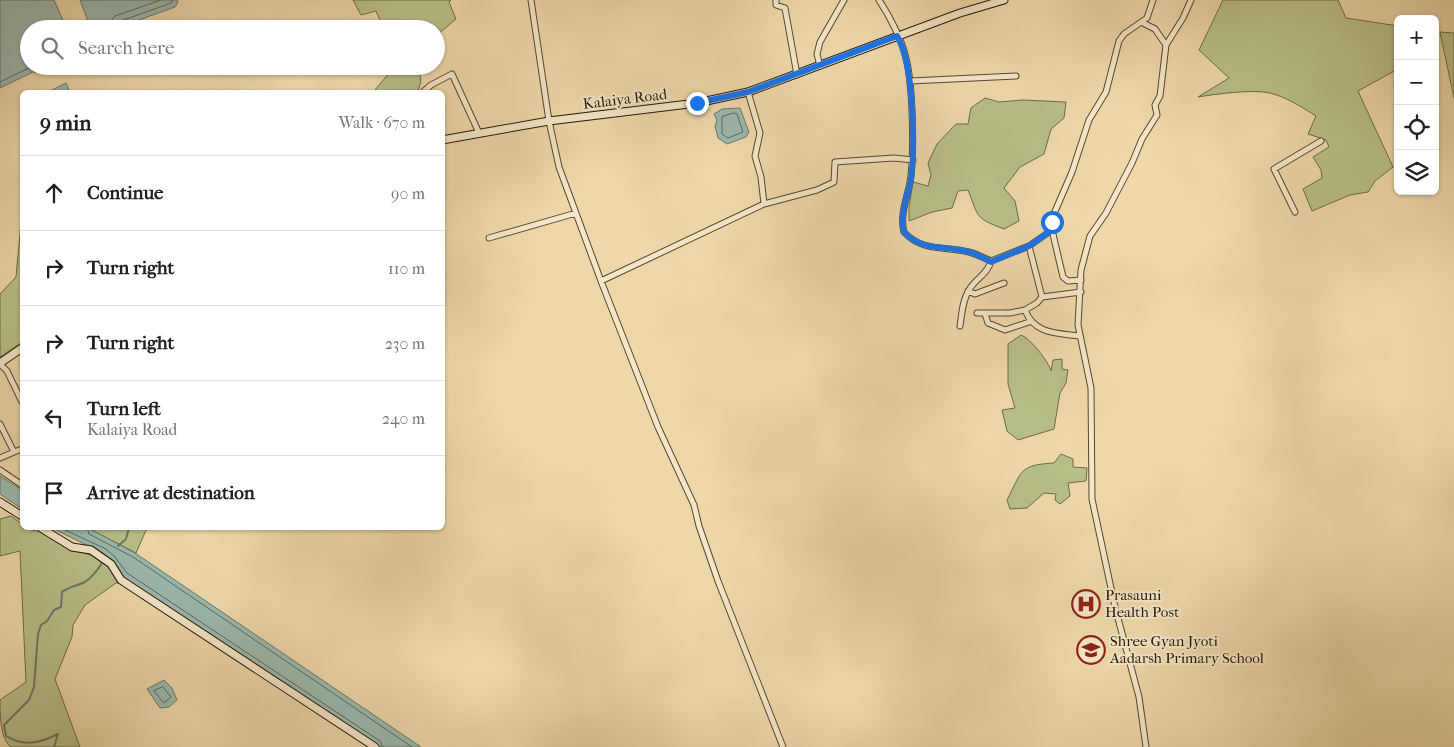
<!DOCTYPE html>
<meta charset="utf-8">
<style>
:root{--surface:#fff;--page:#f2f2f2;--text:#202124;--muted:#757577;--line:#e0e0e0}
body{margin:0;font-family:"IM FELL French Canon",serif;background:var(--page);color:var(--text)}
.controls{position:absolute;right:15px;top:15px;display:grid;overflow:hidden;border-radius:8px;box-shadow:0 1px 4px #0004}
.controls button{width:45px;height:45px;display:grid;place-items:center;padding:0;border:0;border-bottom:1px solid var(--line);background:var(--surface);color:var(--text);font:25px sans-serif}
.stop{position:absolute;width:15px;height:15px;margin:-11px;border:4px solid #1a73e8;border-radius:50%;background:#fff}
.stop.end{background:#1a73e8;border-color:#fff;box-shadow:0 1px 5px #0008}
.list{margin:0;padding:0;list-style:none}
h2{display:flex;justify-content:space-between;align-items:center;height:65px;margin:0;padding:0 20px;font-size:21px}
h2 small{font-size:16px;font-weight:400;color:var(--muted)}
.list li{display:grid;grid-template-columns:32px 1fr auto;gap:15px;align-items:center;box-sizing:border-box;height:75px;padding:0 20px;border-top:1px solid var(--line)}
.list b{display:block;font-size:19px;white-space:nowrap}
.list p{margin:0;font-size:16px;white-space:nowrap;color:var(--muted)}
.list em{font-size:16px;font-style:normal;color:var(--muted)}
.icon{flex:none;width:28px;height:28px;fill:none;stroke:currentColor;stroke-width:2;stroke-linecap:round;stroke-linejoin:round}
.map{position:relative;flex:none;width:1454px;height:747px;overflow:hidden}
.search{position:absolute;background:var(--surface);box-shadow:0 1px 4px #0004;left:20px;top:20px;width:425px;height:55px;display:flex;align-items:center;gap:12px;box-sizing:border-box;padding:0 18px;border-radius:28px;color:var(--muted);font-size:19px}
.panel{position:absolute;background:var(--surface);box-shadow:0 1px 4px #0004;left:20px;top:90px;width:425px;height:440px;border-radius:8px}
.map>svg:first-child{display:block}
.green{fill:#b8bf89;stroke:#6e6b48}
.water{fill:#9ab9af;stroke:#6b786c}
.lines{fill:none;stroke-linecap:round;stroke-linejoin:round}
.shore{stroke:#60685b;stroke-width:1}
.stream{stroke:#6b786c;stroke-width:2}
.minor-casing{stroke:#574730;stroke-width:7}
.secondary-casing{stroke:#251707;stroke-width:9}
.minor{stroke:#f4e6c8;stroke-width:5}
.secondary{stroke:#f4e6c8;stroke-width:7}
.route{stroke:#1a73e8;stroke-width:6}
.labels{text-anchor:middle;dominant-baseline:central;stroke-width:4;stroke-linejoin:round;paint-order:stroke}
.street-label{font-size:15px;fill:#251707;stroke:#f4e6c8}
.poi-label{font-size:15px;fill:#251707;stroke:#f4e6c8;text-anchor:start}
</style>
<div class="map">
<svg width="1454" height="747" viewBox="0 0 1454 747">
<rect width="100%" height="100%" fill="#eed8aa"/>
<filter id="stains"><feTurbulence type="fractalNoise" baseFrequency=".004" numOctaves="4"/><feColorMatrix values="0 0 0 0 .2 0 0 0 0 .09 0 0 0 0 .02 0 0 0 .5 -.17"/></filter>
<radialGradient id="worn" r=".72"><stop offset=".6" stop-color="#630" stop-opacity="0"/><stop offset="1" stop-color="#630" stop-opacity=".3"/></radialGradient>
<!-- green -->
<path class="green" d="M353 0H451L449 2 456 19 436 36V29H384L376 11 361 15Z
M1223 0H1338L1346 18 1398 26V69L1358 91 1393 167 1375 181 1368 192 1350 195 1312 211 1303 189 1322 178 1321 170 1313 157 1329 147 1326 140 1308 134 1316 116C1302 107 1286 97 1270 93 1253 89 1216 94 1198 97L1229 78 1199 50Z
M1440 32 1454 33V98Z
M395 66H418L421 80 418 92H384L375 90Z
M985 98 999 102 1023 100 1066 102 1064 118 1051 129 1044 154 1020 167 1004 188 1015 201 1019 221 1004 229C975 218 979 218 968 190L958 191 952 208 932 212 909 221V207L913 182 928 186 931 175 928 163 937 144 956 124H968L971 108Z
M22 212V342L0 357V294L16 277Z
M1021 335C1031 339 1048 361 1051 371L1053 360 1062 359V369L1068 370 1066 383 1060 393 1054 429 1018 440 1007 431 1002 410 1015 408 1008 384V344Z
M1061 454 1073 459V467L1087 468 1086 481 1068 483 1070 496 1060 504 1055 500 1056 494 1044 493 1027 508 1010 509 1007 500C1022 471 1019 465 1054 463Z
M11 516 22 524V528L42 532 68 549 95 556 106 563 123 583H116L85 605 73 625 72 637 55 679 80 747H11C0 739 0 715 0 700L26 682 20 551 0 556V519Z
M88 528H147L136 553Z"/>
<!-- water -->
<path class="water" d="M0 0H54L67 29H29V66H63L45 73 33 72 0 88Z
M80 0H177L178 2 175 7 114 29H91Z
M66 83 70 92H51L50 91Z
M740 108 749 132 746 137 727 144 718 138 715 126 717 120 714 114 722 109Z
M0 476 22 490V509L0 494Z
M52 528H88L135 553 421 747H381L123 577 111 560 103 553Z
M164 680 172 688 177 700 169 707 160 708 147 689Z"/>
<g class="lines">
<!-- shore -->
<path class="shore" d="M109 29 110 22 115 16 161 0
M115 29 118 22 171 3 173 0
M0 82 31 67 49 66
M734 113 737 114 743 132 728 138 722 134V117Z
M61 528 106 549 115 557 127 573 380 741 383 747
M87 528 89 534 133 557 412 747
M163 687 171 697 164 703 154 691Z"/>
<!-- stream -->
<path class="stream" d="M118 546 126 539 129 528
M54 747 58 734C40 743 24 747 6 736L4 725 29 700 34 687 38 634 41 625 47 621 54 610 61 607 62 592C70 586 77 586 85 582 93 577 99 568 104 560"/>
<defs>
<path id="minor" d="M531 0 549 121 559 167 601 281 764 204 817 190 832 183 834 182 835 162 894 158 913 160
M776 0V5L785 8 797 75
M879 0C889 15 902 40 906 58 913 87 914 146 911 176 909 194 899 213 904 232 922 252 945 246 969 252 977 254 984 258 991 261L1029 246 1052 230
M1143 23 1155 29 1166 45
M820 66 817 54 820 42 844 0
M910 81 1016 76
M423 92 431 85 452 74 479 133
M748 92 760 133 755 156 761 177 764 204
M1295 212 1274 169 1321 141
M489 238 576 213
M1081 280 1068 281 1063 277 1052 230 1053 216 1072 172 1089 120 1106 92 1119 41 1124 34 1147 18 1153 0
M601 281 658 427 694 505 699 526 718 581 783 747
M968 291 975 294 1004 283
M1042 297 1081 292
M1025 310 1037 303 1042 297 1029 246
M977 313H1010L1025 310C1034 334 1056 333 1079 336
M985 314 988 323 1005 330 1029 322
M960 326C962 314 962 301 969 290 975 279 988 274 991 261
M0 364 7 371 22 402
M0 424 14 452 22 449
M0 458 14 452
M0 470 22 485
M1146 747 1139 697 1115 607 1092 499 1091 388 1078 325 1081 270 1090 236 1106 213 1132 163 1142 139 1157 115 1155 105 1160 96 1166 45 1183 18 1191 0"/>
<path id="secondary" d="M442 140 549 121 697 103 748 92 960 13 1004 0
M0 363 22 348
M0 502 22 516
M41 528 72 547 91 550 111 564 121 580 375 747"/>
</defs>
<!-- minor casing -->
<use href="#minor" class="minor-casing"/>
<!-- secondary casing -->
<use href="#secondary" class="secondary-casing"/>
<!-- minor -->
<use href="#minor" class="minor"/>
<!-- secondary -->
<use href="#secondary" class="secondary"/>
</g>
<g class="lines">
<!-- route -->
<path class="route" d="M697 103 748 92 897 36C914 62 915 147 911 179 908 196 899 215 904 232 922 252 945 245 969 252 977 254 984 258 991 262L1029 246 1052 230V222"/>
</g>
<!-- icons -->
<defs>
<symbol id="hospital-ring" viewBox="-11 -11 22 22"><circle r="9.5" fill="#f4e6c8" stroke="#8f2418" stroke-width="1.5"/><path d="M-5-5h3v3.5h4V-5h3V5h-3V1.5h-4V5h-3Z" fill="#8f2418"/></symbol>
<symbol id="school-ring" viewBox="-11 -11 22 22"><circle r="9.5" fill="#f4e6c8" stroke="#8f2418" stroke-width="1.5"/><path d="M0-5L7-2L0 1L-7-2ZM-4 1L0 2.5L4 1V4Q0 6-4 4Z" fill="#8f2418"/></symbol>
</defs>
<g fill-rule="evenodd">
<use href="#hospital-ring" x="1070" y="588" width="32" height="32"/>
<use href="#school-ring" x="1075" y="634" width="32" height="32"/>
</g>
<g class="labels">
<!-- street labels -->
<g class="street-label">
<text transform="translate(625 99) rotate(-7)">Kalaiya Road</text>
</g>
<!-- poi labels -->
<g class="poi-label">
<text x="1105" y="595">Prasauni<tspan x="1105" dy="17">Health Post</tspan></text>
<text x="1110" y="641">Shree Gyan Jyoti<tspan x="1110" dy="17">Aadarsh Primary School</tspan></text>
</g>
</g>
<rect width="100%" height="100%" filter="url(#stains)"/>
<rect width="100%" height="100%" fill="url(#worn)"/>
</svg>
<div class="controls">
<button>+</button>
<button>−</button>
<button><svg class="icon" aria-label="locate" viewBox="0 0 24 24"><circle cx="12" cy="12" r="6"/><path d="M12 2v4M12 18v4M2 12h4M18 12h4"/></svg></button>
<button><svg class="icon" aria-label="layers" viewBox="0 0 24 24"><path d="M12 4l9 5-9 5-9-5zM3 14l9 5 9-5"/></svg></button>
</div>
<div class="stop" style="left:1052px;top:222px"></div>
<div class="stop end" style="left:697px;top:103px"></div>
<div class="search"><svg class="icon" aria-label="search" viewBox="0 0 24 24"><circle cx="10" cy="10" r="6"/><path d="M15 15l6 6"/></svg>Search here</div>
<section class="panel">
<h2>9 min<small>Walk · 670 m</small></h2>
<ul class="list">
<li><svg class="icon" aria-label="ahead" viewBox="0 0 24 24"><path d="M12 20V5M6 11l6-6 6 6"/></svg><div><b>Continue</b></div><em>90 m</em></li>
<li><svg class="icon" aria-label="right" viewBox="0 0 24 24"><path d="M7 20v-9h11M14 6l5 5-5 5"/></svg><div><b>Turn right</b></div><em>110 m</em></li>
<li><svg class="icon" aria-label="right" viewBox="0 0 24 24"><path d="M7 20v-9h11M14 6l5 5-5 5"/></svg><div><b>Turn right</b></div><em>230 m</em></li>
<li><svg class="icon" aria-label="left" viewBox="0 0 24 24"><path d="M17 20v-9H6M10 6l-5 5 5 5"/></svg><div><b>Turn left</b><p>Kalaiya Road</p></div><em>240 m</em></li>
<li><svg class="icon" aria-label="arrive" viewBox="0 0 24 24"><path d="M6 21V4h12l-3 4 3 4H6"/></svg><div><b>Arrive at destination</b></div></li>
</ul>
</section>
</div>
